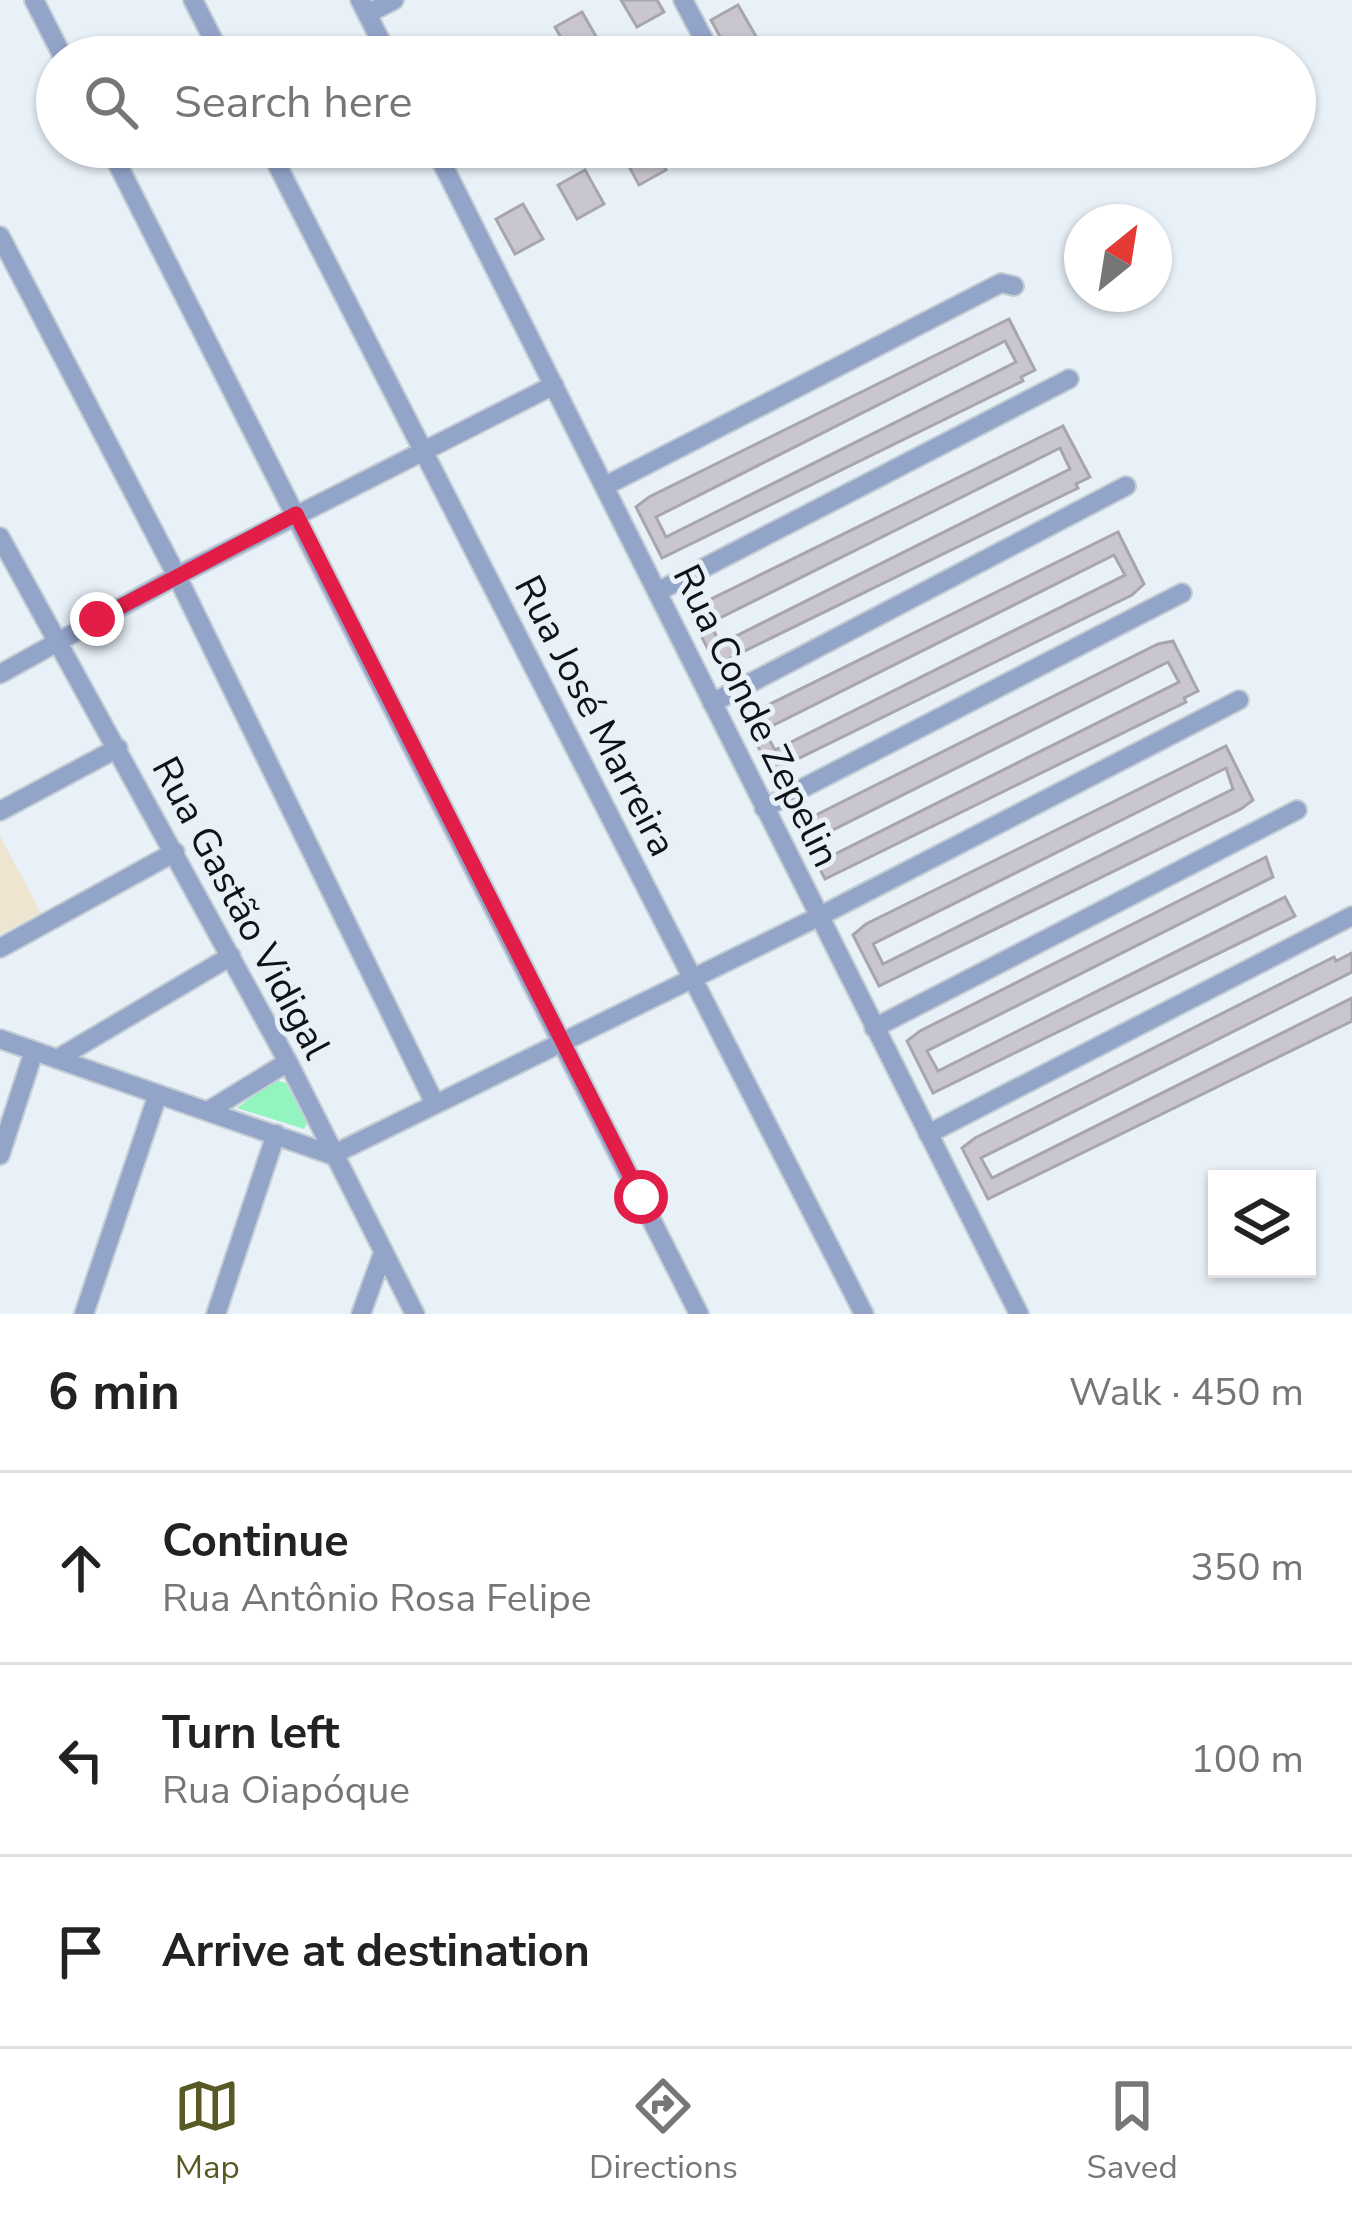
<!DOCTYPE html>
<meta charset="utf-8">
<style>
:root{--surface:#fff;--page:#f6f6f6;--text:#222;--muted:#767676;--line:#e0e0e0;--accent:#595926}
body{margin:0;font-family:"Nunito Sans",sans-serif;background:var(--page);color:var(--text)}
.controls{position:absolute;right:36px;bottom:36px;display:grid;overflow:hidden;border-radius:0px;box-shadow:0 3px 9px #0004}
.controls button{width:108px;height:108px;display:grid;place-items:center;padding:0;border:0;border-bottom:3px solid var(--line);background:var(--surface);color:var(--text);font:60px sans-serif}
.compass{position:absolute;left:1064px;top:204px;width:108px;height:108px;border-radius:50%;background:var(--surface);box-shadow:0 3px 9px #0004;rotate:30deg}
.stop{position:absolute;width:36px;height:36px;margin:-27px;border:9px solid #e11d48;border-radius:50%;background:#fff}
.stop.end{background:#e11d48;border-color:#fff;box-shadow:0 3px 12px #0008}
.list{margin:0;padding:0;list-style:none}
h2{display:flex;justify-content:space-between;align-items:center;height:156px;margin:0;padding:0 48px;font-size:51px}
h2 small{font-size:39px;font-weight:400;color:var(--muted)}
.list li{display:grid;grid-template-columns:78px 1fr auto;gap:36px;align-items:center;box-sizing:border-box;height:192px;padding:0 48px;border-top:3px solid var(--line)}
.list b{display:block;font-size:45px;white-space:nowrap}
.list p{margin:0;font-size:39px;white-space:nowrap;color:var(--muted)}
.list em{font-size:39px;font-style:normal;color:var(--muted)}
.icon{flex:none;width:66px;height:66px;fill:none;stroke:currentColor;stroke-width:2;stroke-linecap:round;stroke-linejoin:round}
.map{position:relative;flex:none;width:1352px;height:1314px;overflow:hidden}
.search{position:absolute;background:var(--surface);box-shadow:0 3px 9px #0004;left:36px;right:36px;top:36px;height:132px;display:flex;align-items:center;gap:30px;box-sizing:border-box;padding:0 42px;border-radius:66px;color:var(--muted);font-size:45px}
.sheet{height:732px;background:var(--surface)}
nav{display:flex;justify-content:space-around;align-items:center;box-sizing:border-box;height:168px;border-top:3px solid var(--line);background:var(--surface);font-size:33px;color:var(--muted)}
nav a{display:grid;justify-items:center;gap:6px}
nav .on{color:var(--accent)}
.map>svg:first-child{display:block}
.education{fill:#efe4cf}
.green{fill:#92f4bf}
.building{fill:#c9c6cf;stroke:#a8a5ae;stroke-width:3;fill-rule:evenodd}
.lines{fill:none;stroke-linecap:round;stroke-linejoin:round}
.minor-casing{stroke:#c5cdd4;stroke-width:22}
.minor{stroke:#93a4c9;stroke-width:18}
.route{stroke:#e11d48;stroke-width:15}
.labels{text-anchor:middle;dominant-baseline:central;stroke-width:10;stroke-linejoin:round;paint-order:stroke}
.street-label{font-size:39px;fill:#101316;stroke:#e8f0f8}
</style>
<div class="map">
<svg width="1352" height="1314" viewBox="0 0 1352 1314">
<rect width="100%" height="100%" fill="#e8f0f8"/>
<!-- education -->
<path class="education" d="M0 836 41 913 0 934Z"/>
<!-- green -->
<path class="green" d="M275 1080 286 1083 307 1123 304 1129 237 1108Z"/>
<!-- building -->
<path class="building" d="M621 0H657L664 12 637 27Z
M738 5 758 40 730 55 711 20Z
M582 12 602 47 572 57 555 27Z
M676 39 686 57H645L670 43Z
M626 147H653L666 170 639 185 620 150Z
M585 170 604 204 577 219 558 185Z
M523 204 543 239 515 254 496 219Z
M1009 319 1035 370 1021 377 1023 381 662 558 636 507 649 497ZM1005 341 1016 362 666 537 656 517Z
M1063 426 1090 477 1076 484 1078 488 716 665 690 614 703 603ZM1060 448 1070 469 720 644 710 623Z
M1118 532 1144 584 1132 595 771 772 745 721 758 710ZM1114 555 1125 575 775 750 764 730Z
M1173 641 1198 691 1184 698 1186 702 825 879 799 828 812 817 1158 644ZM1168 662 1179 682 829 857 819 837Z
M1226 746 1253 800 1241 809 879 986 853 935 866 924ZM1226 768 1233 789 883 964 873 944Z
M1266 857 1273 877 927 1051 938 1071 1285 897 1295 916 933 1093 907 1041 920 1031Z
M1352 953V972L981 1158 992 1178 1352 998V1021L988 1199 962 1148 975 1138 1334 957 1336 961Z"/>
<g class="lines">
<defs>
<path id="minor" d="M34 0 63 57
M193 0 222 57
M360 0 389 57
M683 0 713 57
M367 14 394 0
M109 147 699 1314
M268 147 864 1314
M434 147 1019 1314
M0 236 177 576 435 1104
M605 486 1001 283 1014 286
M0 537 288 1062 415 1314
M657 592 1069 379
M0 674 177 576 554 385
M712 703 1126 486
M764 808 1182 593
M0 811 118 748
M0 948 175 852
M874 1028 1297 810
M0 1039 332 1155 818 917 1239 700
M57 1059 231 956
M208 1111 288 1062
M928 1134 1352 916
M0 1155 34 1051
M84 1314 158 1094
M216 1314 276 1134
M361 1314 383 1253"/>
</defs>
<!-- minor casing -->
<use href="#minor" class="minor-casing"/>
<!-- minor -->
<use href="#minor" class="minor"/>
</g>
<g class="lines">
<!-- route -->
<path class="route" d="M97 619 296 514 641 1197"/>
</g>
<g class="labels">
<!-- street labels -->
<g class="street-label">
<text transform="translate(595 716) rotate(63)">Rua José Marreira</text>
<text transform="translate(756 716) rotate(64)">Rua Conde Zepelin</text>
<text transform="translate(241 908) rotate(62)">Rua Gastão Vidigal</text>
</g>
</g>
</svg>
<div class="controls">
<button><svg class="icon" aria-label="layers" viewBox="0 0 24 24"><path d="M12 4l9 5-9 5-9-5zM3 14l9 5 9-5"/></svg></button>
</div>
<svg class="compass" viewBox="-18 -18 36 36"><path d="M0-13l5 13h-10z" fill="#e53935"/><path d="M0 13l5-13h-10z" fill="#767676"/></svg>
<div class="stop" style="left:641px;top:1197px"></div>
<div class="stop end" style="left:97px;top:619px"></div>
<div class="search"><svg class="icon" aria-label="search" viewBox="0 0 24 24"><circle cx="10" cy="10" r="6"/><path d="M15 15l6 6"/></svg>Search here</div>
</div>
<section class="sheet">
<h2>6 min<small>Walk · 450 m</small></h2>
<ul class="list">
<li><svg class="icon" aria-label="ahead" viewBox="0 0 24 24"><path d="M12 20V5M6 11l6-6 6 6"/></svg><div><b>Continue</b><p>Rua Antônio Rosa Felipe</p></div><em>350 m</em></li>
<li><svg class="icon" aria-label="left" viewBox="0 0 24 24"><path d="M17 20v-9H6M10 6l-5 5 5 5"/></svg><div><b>Turn left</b><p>Rua Oiapóque</p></div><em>100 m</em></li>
<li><svg class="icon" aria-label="arrive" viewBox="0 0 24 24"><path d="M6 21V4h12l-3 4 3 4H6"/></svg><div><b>Arrive at destination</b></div></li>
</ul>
</section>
<nav>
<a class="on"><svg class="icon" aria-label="map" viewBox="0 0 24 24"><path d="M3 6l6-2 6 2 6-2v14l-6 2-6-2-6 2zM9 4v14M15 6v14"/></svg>Map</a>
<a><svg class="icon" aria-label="directions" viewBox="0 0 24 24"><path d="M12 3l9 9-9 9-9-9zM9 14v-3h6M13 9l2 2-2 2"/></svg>Directions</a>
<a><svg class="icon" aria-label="saved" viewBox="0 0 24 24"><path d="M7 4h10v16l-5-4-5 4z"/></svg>Saved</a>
</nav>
